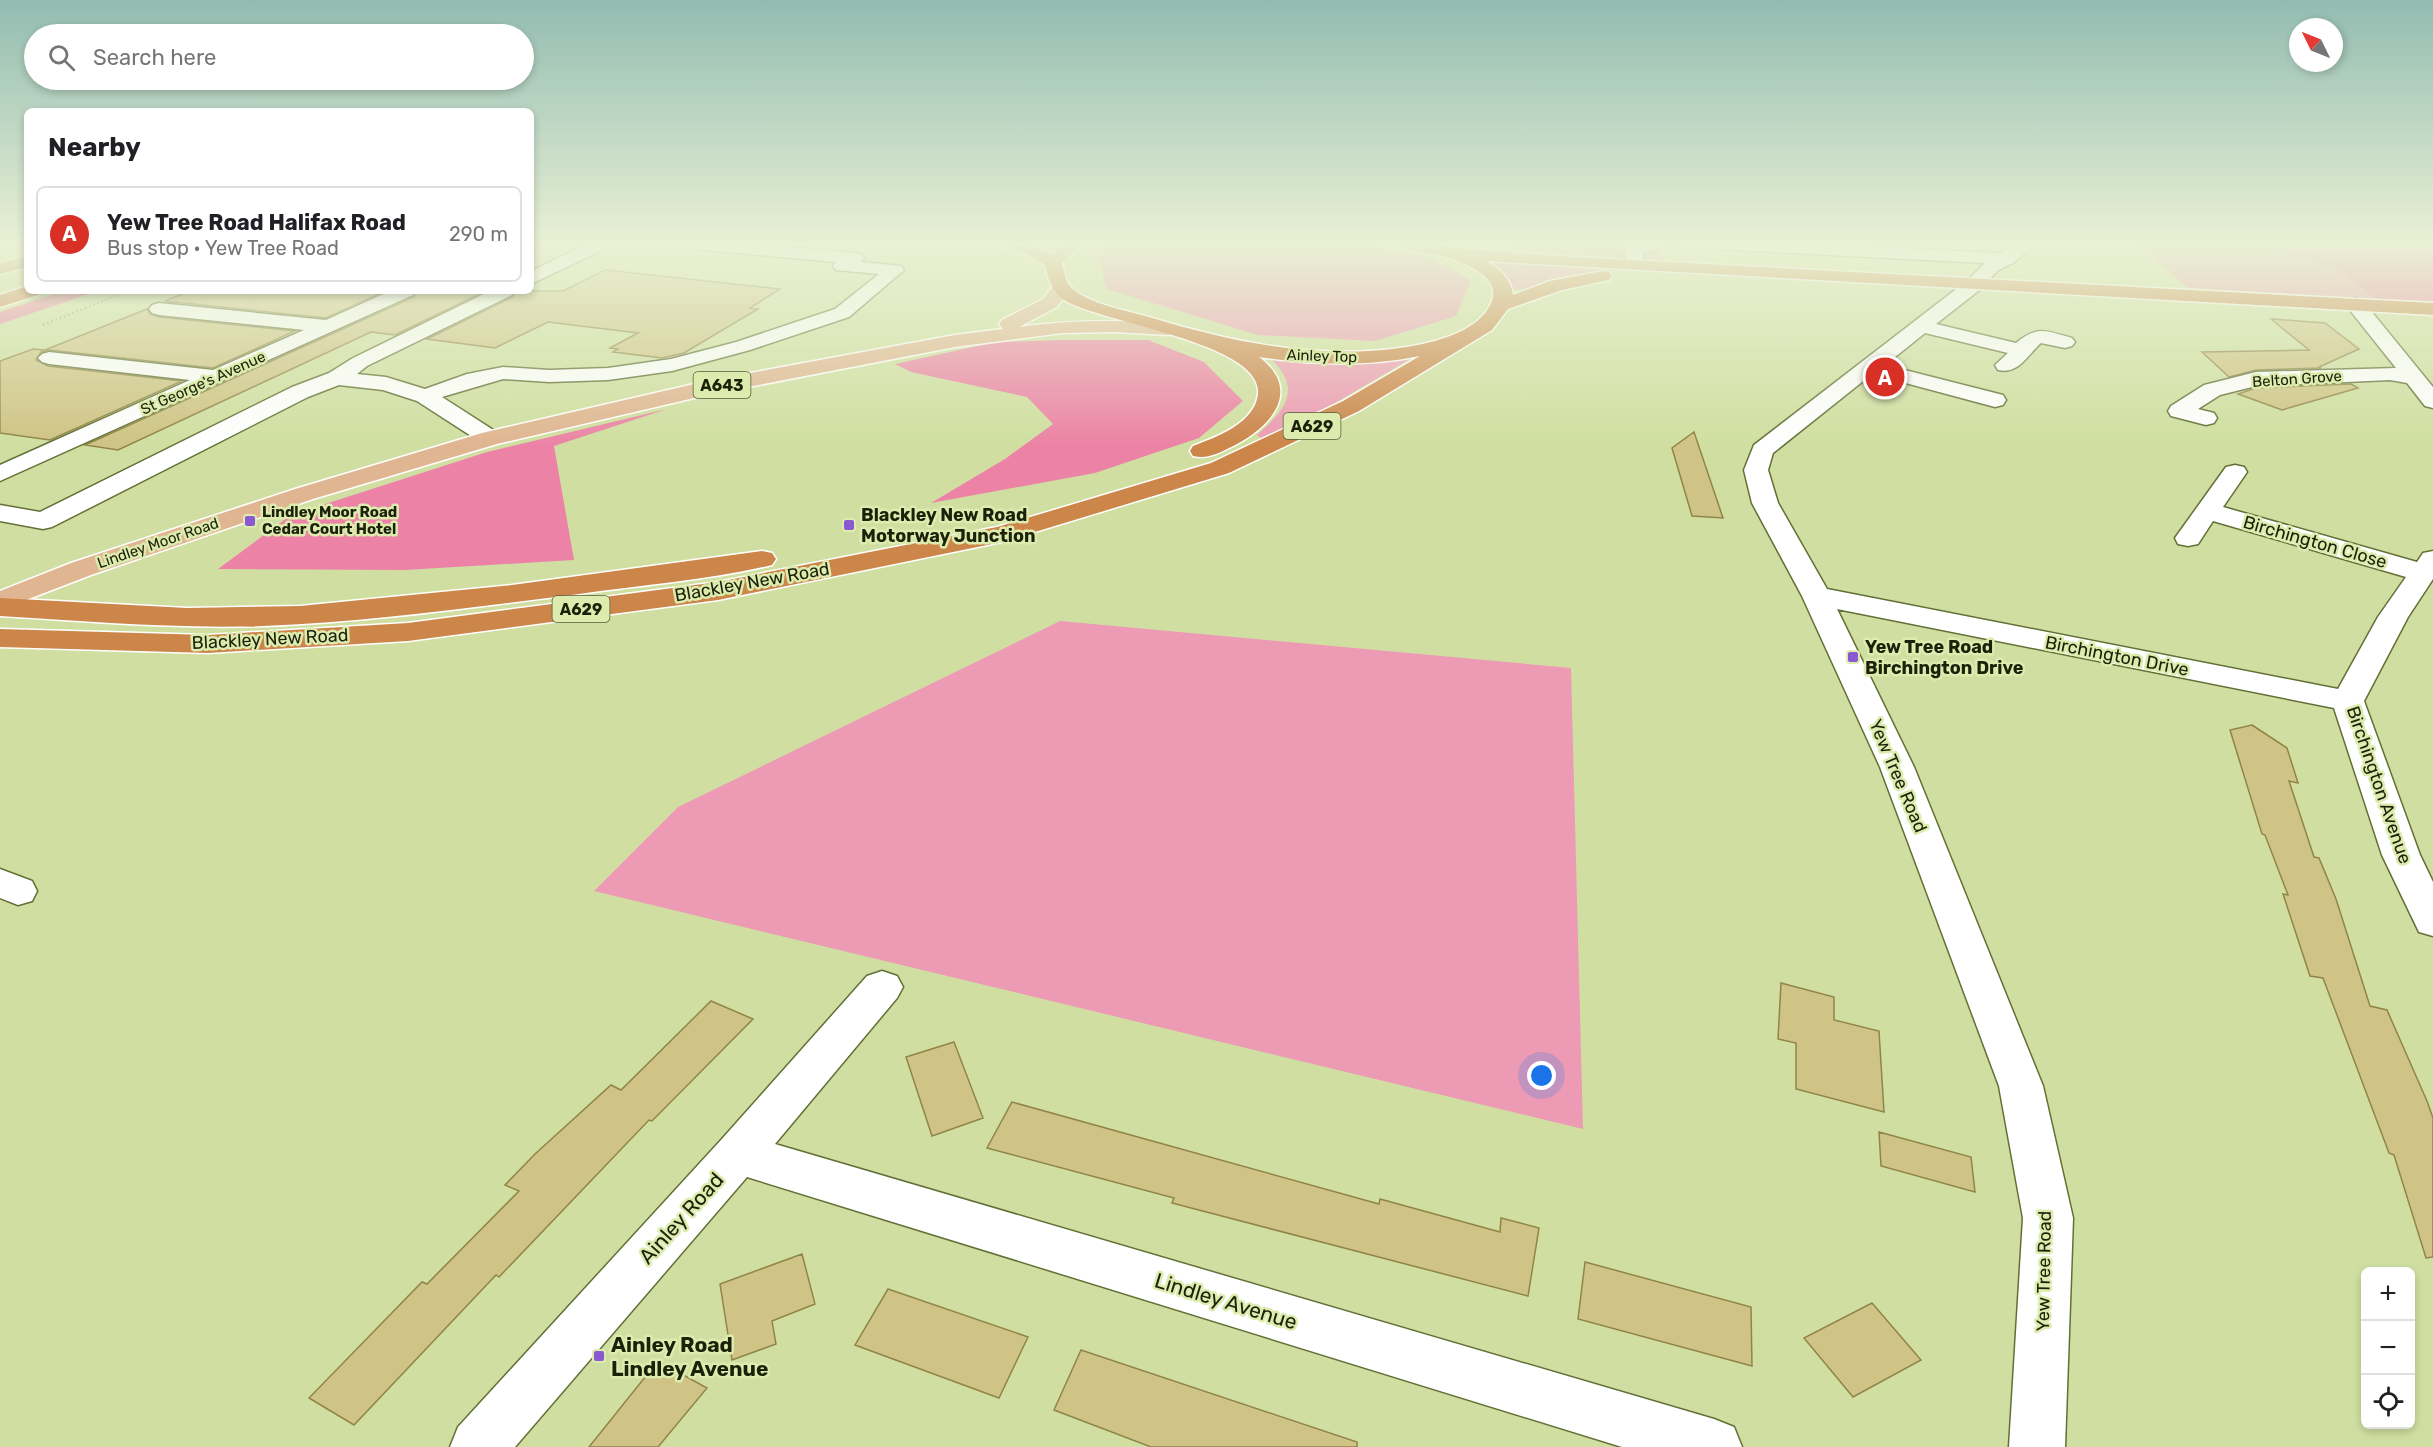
<!DOCTYPE html>
<meta charset="utf-8">
<style>
:root{--surface:#fff;--page:#f6f6f6;--text:#202124;--muted:#757577;--line:#e0e0e0;--accent:#d93025}
body{margin:0;font-family:Rubik,sans-serif;background:var(--page);color:var(--text)}
.controls{position:absolute;right:18px;bottom:18px;display:grid;overflow:hidden;border-radius:9px;box-shadow:0 3px 9px #0003}
.controls button{width:54px;height:54px;display:grid;place-items:center;padding:0;border:0;border-bottom:2px solid var(--line);background:var(--surface);color:var(--text);font:30px sans-serif}
.compass{position:absolute;left:2289px;top:18px;width:54px;height:54px;border-radius:50%;background:var(--surface);box-shadow:0 3px 9px #0003;rotate:313deg}
.you{position:absolute;left:1542px;top:1076px;width:21px;height:21px;margin:-15px;border:4px solid #fff;border-radius:50%;background:#1a73e8;box-shadow:0 0 0 9px #1a73e833}
.badge{display:grid;place-items:center;width:39px;height:39px;border-radius:50%;background:var(--accent);color:#fff;font-size:20px;font-weight:700}
.pin{position:absolute;translate:-50% -50%;border:3px solid #fff;box-shadow:0 2px 6px #0006}
.list{margin:0;padding:0;list-style:none}
h2{display:flex;justify-content:space-between;align-items:center;height:78px;margin:0;padding:0 24px;font-size:26px}
h2 small{font-size:20px;font-weight:400;color:var(--muted)}
.list li{display:grid;grid-template-columns:39px 1fr auto;gap:18px;align-items:center;box-sizing:border-box;height:96px;margin:0 12px 12px;padding:0 12px;border:2px solid var(--line);border-radius:9px}
.list b{display:block;font-size:22px;white-space:nowrap}
.list p{margin:0;font-size:20px;white-space:nowrap;color:var(--muted)}
.list em{font-size:20px;font-style:normal;color:var(--muted)}
.icon{flex:none;width:33px;height:33px;fill:none;stroke:currentColor;stroke-width:2;stroke-linecap:round;stroke-linejoin:round}
.map{position:relative;flex:none;width:2433px;height:1447px;overflow:hidden}
.search{position:absolute;background:var(--surface);box-shadow:0 3px 9px #0003;left:24px;top:24px;width:510px;height:66px;display:flex;align-items:center;gap:15px;box-sizing:border-box;padding:0 21px;border-radius:33px;color:var(--muted);font-size:22px}
.panel{position:absolute;background:var(--surface);box-shadow:0 3px 9px #0003;left:24px;top:108px;width:510px;height:186px;border-radius:9px}
.map>svg:first-child{display:block}
.green{fill:#ed9bb4}
.forest{fill:#ec83a6}
.building{fill:#cfc485;stroke:#908548;stroke-width:1.5}
.lines{fill:none;stroke-linecap:round;stroke-linejoin:round}
.minor-casing{stroke:#636f35;stroke-width:3}
.major-casing{stroke:#fff;stroke-width:3}
.highway-casing{stroke:#fff;stroke-width:3}
.path{stroke:#939f6e;stroke-width:2;stroke-dasharray:1.5 3;stroke-linecap:butt}
.minor{fill:#fff;fill-rule:evenodd}
.major{fill:#e0b692;fill-rule:evenodd}
.highway{fill:#cc864a;fill-rule:evenodd}
.poi-dot{fill:#8a58d1;stroke:#ddecae;stroke-width:2}
.labels{text-anchor:middle;dominant-baseline:central;stroke-width:5;stroke-linejoin:round;paint-order:stroke}
.far-street-label{font-size:15px;fill:#1c2109;stroke:#ddecae}
.far-poi-label{font-size:15px;font-weight:bold;fill:#1c2109;stroke:#ddecae;text-anchor:start}
.shield{fill:#ddecae;stroke:#565e3a;stroke-width:1.5}
.shield-label{font-size:16px;font-weight:bold;fill:#1c2109}
.poi-label{font-size:18px;font-weight:bold;fill:#1c2109;stroke:#ddecae;text-anchor:start}
.street-label{font-size:18px;fill:#1c2109;stroke:#ddecae}
.near-street-label{font-size:21px;fill:#1c2109;stroke:#ddecae}
.near-poi-label{font-size:21px;font-weight:bold;fill:#1c2109;stroke:#ddecae;text-anchor:start}
</style>
<div class="map">
<svg width="2433" height="1447" viewBox="0 0 2433 1447">
<rect width="100%" height="100%" fill="#d0dfa1"/>
<!-- green -->
<path class="green" d="M1117 242H1354L1430 258 1471 280 1456 316 1375 341 1258 335 1107 289 1096 250Z
M1448 242H1485L1515 247 1516 242H1658L1664 263Z
M1674 242H1924L1916 250Z
M2133 242H2244L2336 269 2375 299 2189 288Z
M1475 259 1626 268 1569 276 1528 289H1513C1506 272 1490 266 1475 259Z
M1415 356 1301 423 1263 440 1257 435C1285 410 1304 389 1269 357Z
M1060 621 1571 668 1583 1129 594 891 678 807Z"/>
<!-- forest -->
<path class="forest" d="M2244 242H2433V301L2375 299 2336 269Z
M64 291H98L0 324V312Z
M1063 340H1148L1204 362 1243 401 1199 438 1095 473 931 503 1005 459 1053 424 1027 397 911 372 895 364 996 342Z
M667 409 554 446 574 560 405 570 218 569 291 515 487 452Z"/>
<!-- building -->
<path class="building" d="M605 270 780 289 750 308 758 309 684 353 662 358 613 352 618 349 610 348 638 333 548 322 495 348 427 339 513 297 516 291H563Z
M190 291H385L326 318 165 301Z
M417 291H485L395 335 371 332 118 450 85 445 414 297Z
M147 309 150 314 159 317 295 331 213 368 49 350 41 352 36 360 48 366 182 381 50 440 0 433V361L33 349 45 350Z
M2271 319 2325 323 2359 349 2319 367 2321 368 2256 370 2229 377 2202 352 2309 350Z
M2351 384 2358 388 2282 410 2238 394 2256 388Z
M1694 432 1723 518 1692 516 1672 448Z
M2252 725 2287 748 2298 783 2289 781 2314 857 2319 858 2336 899 2370 1006 2387 1010 2427 1101 2433 1118V1257L2426 1258 2394 1155 2389 1153 2323 978 2310 976 2283 894 2288 895 2265 835 2262 834 2230 730Z
M1781 983 1834 997V1020L1879 1031 1884 1112 1796 1089V1043L1778 1039Z
M711 1001 753 1019 652 1121 649 1120 499 1277 496 1275 354 1425 309 1398 422 1282 427 1284 519 1191 505 1185 535 1154 611 1085 621 1090Z
M954 1042 983 1118 932 1136 906 1057Z
M1012 1102 1379 1204 1380 1199 1500 1232 1501 1218 1539 1228 1528 1296 1172 1203 1174 1198 987 1148Z
M1879 1132 1971 1157 1975 1192 1881 1166Z
M802 1254 815 1304 772 1321 776 1344 732 1360 720 1284Z
M1585 1262 1751 1307 1752 1366 1578 1319Z
M888 1289 1028 1337 999 1398 855 1345Z
M1872 1303 1921 1360 1853 1397 1804 1338Z
M1081 1350 1357 1442V1447H1151L1054 1410Z
M658 1361 707 1388 658 1447H589Z"/>
<g class="lines">
<defs>
<path id="minor" d="M592 242H614L611 246 531 284V271Z
M686 242H726L855 253 861 254 864 258 861 262 901 266 904 270 849 317 750 350 672 371 608 380 549 382 503 379 442 397 498 433 502 438 498 443 490 445 482 443 417 401 383 390 339 385 308 397 52 527 43 529 0 521V505L40 512 292 387 329 373 353 358 490 291H514L512 295 367 366 357 374 386 377 425 389 467 374 503 367 549 370 608 368 671 359 736 342 835 309 879 274 836 270 833 266 836 262 693 249 687 248 684 244Z
M1644 242H1771L2000 253 2018 242H2038L2013 263 1997 271 1982 288 1936 324 2016 343C2038 325 2046 331 2072 338L2075 342 2072 346 2065 348 2041 343C2028 354 2019 375 1998 370L1995 365 2008 353 1925 333 1885 365 2003 395 2006 400 2003 405 1995 407 1872 374 1773 453 1768 470 1778 503 1827 589 2338 689 2378 617 2406 577 2213 521 2198 544 2188 546 2178 544 2175 538 2226 467 2235 465 2244 467 2247 472 2223 507 2417 562 2423 553 2433 551V579L2408 617 2364 701 2420 855 2433 882V936L2419 932 2382 855 2334 708 1837 609 1914 767 2043 1086 2073 1218 2065 1447H2009L2023 1218 1999 1086 1880 767 1802 596 1752 503 1744 470 1754 445 1968 280 1985 263 1677 247 1669 243 1667 246 1642 253 1646 265 1643 269H1631L1624 254 1629 246Z
M390 291H415L413 295 0 481V465L190 380 49 364 42 362 38 358 42 354 49 352 213 370 304 330 159 315 152 313 149 309 152 305 159 303 326 320Z
M2355 298 2362 300 2433 387V408L2425 406 2407 383 2390 380 2256 386 2220 395 2198 409 2214 413 2217 418 2214 423 2206 425 2171 416 2168 411 2171 406 2204 385 2256 372 2396 368 2345 304 2348 300Z
M0 869 32 881 37 891 32 901 18 905 0 898Z
M882 971 897 976 903 987 897 998 775 1144 1714 1419 1734 1427 1742 1447H1622L747 1177 515 1447H450L458 1427 721 1140 867 976Z"/>
<path id="major" d="M1062 282 1069 284 1071 288 1057 307 1019 327C1069 320 1118 320 1168 323L1175 325 1178 329 1175 333 1168 335 1114 332 1062 333 955 347 707 395 497 444 313 499 91 575 0 610V591L71 563 295 489 482 433 707 381 955 335 1003 329 999 324 1002 320 1043 299 1055 284Z"/>
<path id="highway" d="M998 242H1025L1052 254 1066 242H1084L1062 263C1064 270 1065 279 1069 285 1083 303 1128 311 1149 317 1221 339 1294 355 1369 351 1404 349 1476 340 1491 303 1498 288 1488 277 1476 270 1451 255 1420 252 1393 246L1391 242H1422L1466 249 1555 256 2433 303V315L1486 261C1499 268 1511 279 1513 295L1550 281 1603 271 1609 272 1612 276 1609 280 1562 290 1508 309 1492 330 1359 411 1229 473 1002 542 718 600 408 641 208 653 0 647V629L208 635 408 623 718 582 997 527 1211 463 1343 401 1420 356C1366 367 1313 365 1259 357 1305 392 1268 430 1229 448 1217 454 1207 459 1193 456L1190 451 1193 446C1217 437 1255 423 1258 394 1264 343 1101 323 1064 300 1052 291 1048 279 1045 265L1022 252 1001 246Z
M27 256V267L0 274V263Z
M27 286V291H40L38 295 0 307V295Z
M762 551 772 553 776 559 772 565C709 580 643 585 579 594 474 607 369 622 263 626 175 629 87 621 0 616V598L187 608 300 606 512 585Z"/>
</defs>
<!-- minor casing -->
<use href="#minor" class="minor-casing"/>
<!-- major casing -->
<use href="#major" class="major-casing"/>
<!-- highway casing -->
<use href="#highway" class="highway-casing"/>
<!-- path -->
<path class="path" d="M43 325 128 291"/>
<!-- minor -->
<use href="#minor" class="minor"/>
<!-- major -->
<use href="#major" class="major"/>
<!-- highway -->
<use href="#highway" class="highway"/>
</g>
<!-- sky -->
<linearGradient id="sky" x2="0" y2="1"><stop stop-color="#92bcb1"/><stop offset="0.55" stop-color="#eaf1d5"/><stop offset="1" stop-color="#eaf1d5" stop-opacity="0"/></linearGradient>
<rect width="2433" height="444" fill="url(#sky)"/>
<!-- markers -->
<g class="poi-dot">
<rect x="244" y="515" width="12" height="12" rx="3"/>
<rect x="843" y="519" width="12" height="12" rx="3"/>
<rect x="1847" y="651" width="12" height="12" rx="3"/>
<rect x="593" y="1350" width="12" height="12" rx="3"/>
</g>
<g class="labels">
<!-- far-street labels -->
<g class="far-street-label">
<text transform="translate(1322 356) rotate(2)">Ainley Top</text>
<text transform="translate(2297 379) rotate(-4)">Belton Grove</text>
<text transform="translate(203 383) rotate(-24)">St George's Avenue</text>
<text transform="translate(158 543) rotate(-19)">Lindley Moor Road</text>
</g>
<!-- far-poi labels -->
<g class="far-poi-label">
<text x="262" y="512">Lindley Moor Road<tspan x="262" dy="17">Cedar Court Hotel</tspan></text>
</g>
<!-- shield labels -->
<g class="shield">
<rect x="693.5" y="372" width="57" height="26" rx="4.5"/>
<rect x="1283.5" y="413" width="57" height="26" rx="4.5"/>
<rect x="552.5" y="596" width="57" height="26" rx="4.5"/>
</g>
<g class="shield-label">
<text x="722" y="385">A643</text>
<text x="1312" y="426">A629</text>
<text x="581" y="609">A629</text>
</g>
<!-- poi labels -->
<g class="poi-label">
<text x="861" y="515">Blackley New Road<tspan x="861" dy="21">Motorway Junction</tspan></text>
<text x="1865" y="647">Yew Tree Road<tspan x="1865" dy="21">Birchington Drive</tspan></text>
</g>
<!-- street labels -->
<g class="street-label">
<text transform="translate(2315 542) rotate(16)">Birchington Close</text>
<text transform="translate(752 582) rotate(-10)">Blackley New Road</text>
<text transform="translate(270 639) rotate(-3)">Blackley New Road</text>
<text transform="translate(2117 656) rotate(11)">Birchington Drive</text>
<text transform="translate(1898 776) rotate(67)">Yew Tree Road</text>
<text transform="translate(2379 785) rotate(71)">Birchington Avenue</text>
<text transform="translate(2044 1271) rotate(-89)">Yew Tree Road</text>
</g>
<!-- near-street labels -->
<g class="near-street-label">
<text transform="translate(681 1218) rotate(-48)">Ainley Road</text>
<text transform="translate(1226 1301) rotate(17)">Lindley Avenue</text>
</g>
<!-- near-poi labels -->
<g class="near-poi-label">
<text x="611" y="1344">Ainley Road<tspan x="611" dy="24">Lindley Avenue</tspan></text>
</g>
</g>
</svg>
<div class="controls">
<button>+</button>
<button>−</button>
<button><svg class="icon" aria-label="locate" viewBox="0 0 24 24"><circle cx="12" cy="12" r="6"/><path d="M12 2v4M12 18v4M2 12h4M18 12h4"/></svg></button>
</div>
<svg class="compass" viewBox="-18 -18 36 36"><path d="M0-13l5 13h-10z" fill="#e53935"/><path d="M0 13l5-13h-10z" fill="#757577"/></svg>
<div class="you"></div>
<div class="pin badge" style="left:1885px;top:377px">A</div>
<div class="search"><svg class="icon" aria-label="search" viewBox="0 0 24 24"><circle cx="10" cy="10" r="6"/><path d="M15 15l6 6"/></svg>Search here</div>
<section class="panel">
<h2>Nearby<small></small></h2>
<ul class="list">
<li><span class="badge">A</span><div><b>Yew Tree Road Halifax Road</b><p>Bus stop · Yew Tree Road</p></div><em>290 m</em></li>
</ul>
</section>
</div>
